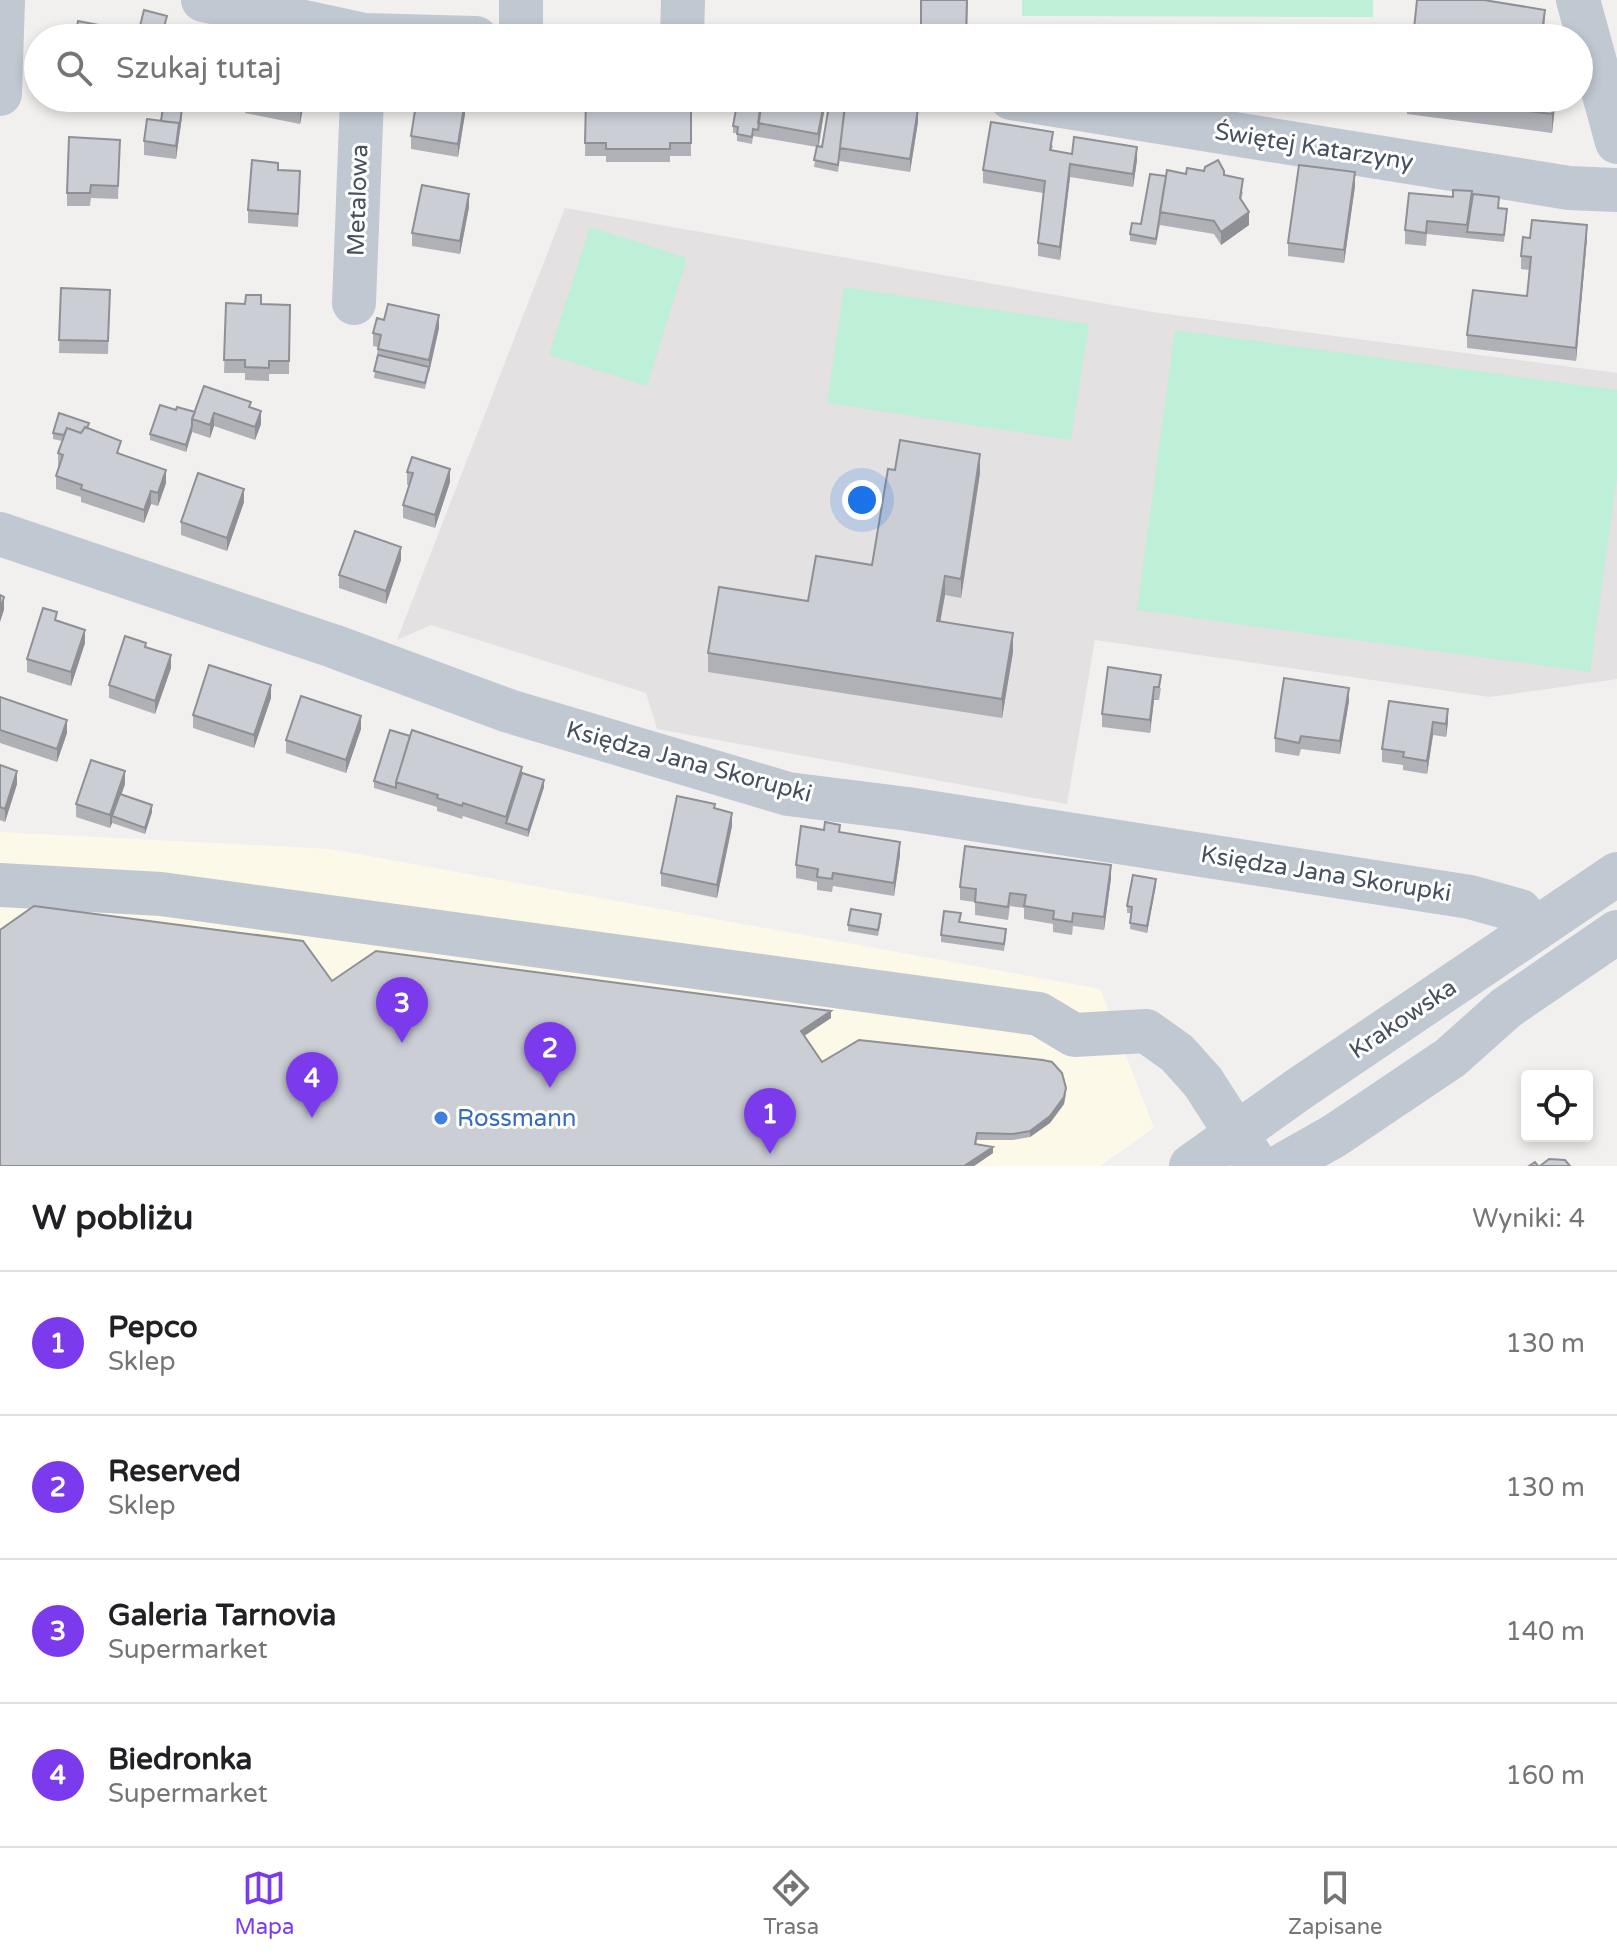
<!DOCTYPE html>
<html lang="pl">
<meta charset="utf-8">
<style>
:root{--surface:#fff;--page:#f2f2f2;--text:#202124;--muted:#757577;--line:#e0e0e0;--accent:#7c3aed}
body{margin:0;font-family:"Varela Round",sans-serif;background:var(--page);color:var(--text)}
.controls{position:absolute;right:24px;bottom:24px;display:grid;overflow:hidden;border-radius:8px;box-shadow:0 4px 12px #0003}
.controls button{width:72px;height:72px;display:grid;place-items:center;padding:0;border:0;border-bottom:2px solid var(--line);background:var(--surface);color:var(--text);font:40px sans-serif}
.you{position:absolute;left:862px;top:500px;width:28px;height:28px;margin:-20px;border:6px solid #fff;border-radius:50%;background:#1a73e8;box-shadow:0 0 0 12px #1a73e833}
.badge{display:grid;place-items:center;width:52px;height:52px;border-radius:50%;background:var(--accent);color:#fff;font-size:26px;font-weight:700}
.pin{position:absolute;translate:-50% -66px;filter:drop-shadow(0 2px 4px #0008)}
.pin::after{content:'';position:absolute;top:42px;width:28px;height:24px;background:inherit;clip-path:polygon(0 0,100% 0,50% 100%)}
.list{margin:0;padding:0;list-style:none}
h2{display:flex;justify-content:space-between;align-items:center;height:104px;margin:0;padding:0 32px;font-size:34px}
h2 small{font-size:26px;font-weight:400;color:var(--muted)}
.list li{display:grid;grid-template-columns:52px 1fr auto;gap:24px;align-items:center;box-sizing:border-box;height:144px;padding:0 32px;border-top:2px solid var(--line)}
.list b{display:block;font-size:30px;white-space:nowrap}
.list p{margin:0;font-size:26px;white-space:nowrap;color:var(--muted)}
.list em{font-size:26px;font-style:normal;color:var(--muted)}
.icon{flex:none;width:44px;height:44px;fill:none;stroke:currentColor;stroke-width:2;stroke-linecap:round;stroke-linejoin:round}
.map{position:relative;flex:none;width:1617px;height:1166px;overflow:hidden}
.search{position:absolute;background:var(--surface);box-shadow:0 4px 12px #0003;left:24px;right:24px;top:24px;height:88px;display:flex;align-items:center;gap:20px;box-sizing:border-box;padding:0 28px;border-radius:44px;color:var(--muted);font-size:30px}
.sheet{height:680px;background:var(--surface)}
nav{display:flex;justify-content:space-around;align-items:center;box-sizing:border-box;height:112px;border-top:2px solid var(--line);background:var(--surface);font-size:22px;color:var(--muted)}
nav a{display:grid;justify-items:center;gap:4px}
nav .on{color:var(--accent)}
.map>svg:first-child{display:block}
.commercial{fill:#fcf9e9}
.education{fill:#e3e1e1}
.green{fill:#beefd7}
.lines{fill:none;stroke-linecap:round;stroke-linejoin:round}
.minor{stroke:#c0c8d1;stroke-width:44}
.wall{fill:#afb1b7}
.shaded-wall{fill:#8e9095}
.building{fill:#cbced5;stroke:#8e9095;stroke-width:2}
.shop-dot{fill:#3f7fe0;stroke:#fff;stroke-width:3}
.labels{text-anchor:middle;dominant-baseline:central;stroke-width:6;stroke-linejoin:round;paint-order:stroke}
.street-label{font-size:24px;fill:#47505d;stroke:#fff}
.shop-label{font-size:24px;fill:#366cbe;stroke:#fff;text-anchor:start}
</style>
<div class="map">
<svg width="1617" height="1166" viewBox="0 0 1617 1166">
<rect width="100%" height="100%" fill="#f2f0ef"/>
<!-- commercial -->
<path class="commercial" d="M0 832 330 849 1100 989 1154 1128 1100 1166H0Z"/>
<!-- education -->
<path class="education" d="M565 208 1152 312 1617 373V679L1490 697 1095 640 1067 804 657 729 646 693 431 625 397 640Z"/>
<!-- green -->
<path class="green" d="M1022 0H1373V17L1022 16Z
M590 227 687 258 647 386 549 355Z
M844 287 1089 324 1071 440 827 403Z
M1175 330 1617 390V476L1590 672 1137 610Z"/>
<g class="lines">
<!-- minor -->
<path class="minor" d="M203 0 364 35 476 38
M521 0V38
M1578 0 1617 142
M682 38 683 0
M0 94 3 0
M1011 98 1569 188 1617 190
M354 303 362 98
M0 534 333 646 509 711 788 794 908 809 1470 897 1520 911 1536 929
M0 885 161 894 1039 1014 1074 1035 1146 1031 1177 1053 1203 1082 1257 1166
M1191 1166 1299 1089 1617 874
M1281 1166 1334 1136 1450 1058 1506 1008 1617 932"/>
</g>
<!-- wall -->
<path class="wall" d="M921 0H968L967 38H921Z
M245 98H305L300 124 245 113Z
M586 98H691V156H670V162H606V156H585Z
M825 98V106L819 147H822L918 122 910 172 840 161V156L838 172 814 167 817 147 753 136 752 144 737 141V133H733V126Z
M1407 98H1556L1552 133 1407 114Z
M458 100 465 114 458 157 411 149V136Z
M182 116 176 159 144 155V141L161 121Z
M120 140 118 199 91 198 90 206H67V193Z
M1053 145 1052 150 1072 154 1137 160 1133 187 1070 177 1060 260 1038 256V243L1043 193 983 183V170Z
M1186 174 1224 176 1243 192 1241 200 1249 225 1221 245 1214 234 1160 225 1156 245 1130 241V234L1141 224Z
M300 184 298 227 248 223V210Z
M1355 186 1344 263 1288 256V243Z
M1472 200 1498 208 1507 215 1504 242 1427 234 1426 246 1405 244V230Z
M469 207 460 254 412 246V233Z
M1587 238 1576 361 1467 348V335L1527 296 1529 270 1521 269V256Z
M61 288 110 290 108 354 59 353Z
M226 303 290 305 289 374H269V381L245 380V373H224Z
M439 328 425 389 374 378 378 347 373 346V333Z
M251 408 261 424 255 440 214 426 210 438 192 432 186 452 150 440V434L176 410 195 412Z
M89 429 121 454 166 483 158 506 151 504 144 523 81 502V497L56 489V476L59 467 58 466V453L62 441 53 439V433Z
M895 470 980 473 961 598 945 595 940 621 1013 652 1002 718 708 672V653L808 601 872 565Z
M407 472 450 482 435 528 403 518V505L409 485H407Z
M244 502 227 551 181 535V522Z
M401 560 386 604 339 588V575Z
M57 621 85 643 71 686 27 672V659Z
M146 647 171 668 155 714 109 698V685Z
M1108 667 1161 688 1159 700H1154L1150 733 1102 727V714Z
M0 697 67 733 57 762 0 743Z
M271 698 254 748 193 728V715Z
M1349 701 1340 754 1301 749 1299 756 1275 752V738Z
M1389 701 1448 722 1446 737 1433 735 1427 774 1403 770V765L1382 762V749Z
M361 729 346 773 286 753V740Z
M0 765 17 784 5 822 0 820Z
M522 773 544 787 528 837 463 816 462 819 450 815 437 811V807L374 788V781Z
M125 784 121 794 152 812 145 834 112 823 110 828 76 817V804Z
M732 826 717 898 661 886V873Z
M840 832 900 855 894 896 833 886 832 892 817 890V882L796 878V865Z
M1111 878 1104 930 1073 926 1072 935 1053 932V924L1024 919V908L1010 906 1008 920 975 915V902L960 900V887Z
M1156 885 1147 933 1130 929 1131 913H1127V906Z
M881 921 878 936 848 931V925Z
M960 922 1006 935 1004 951 941 942V935Z
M332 981 831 1018 804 1036 822 1062 1066 1095 1064 1104 1050 1123 1030 1137 1013 1140H977L976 1144 993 1153 974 1166H0Z"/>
<!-- shaded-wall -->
<path class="shaded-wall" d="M1545 10 1544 38H1541Z
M302 98H305L300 124V110Z
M825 98V106L818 147V134Z
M1554 98H1556L1552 133V114Z
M465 101V114L458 157V144Z
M182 109V116L176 159V146Z
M918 109V122L910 172V159Z
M1137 147V160L1133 187V174Z
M1070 164V177L1060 260V247Z
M1355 172V186L1344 263V250Z
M469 194V207L460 254V241Z
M1249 212V225L1221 245V232Z
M1587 225V238L1576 361V348Z
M439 315V328L429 373V360Z
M261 411V424L255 440V427Z
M214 413V426L210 438V425Z
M192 426V432L186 452V445Z
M980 454V473L961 598V579Z
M450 469V482L435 528V515Z
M166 470V483L158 506V493Z
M244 489V502L227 551V538Z
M151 491V504L144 523V510Z
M401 547V560L386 604V591Z
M945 576V595L937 640V621Z
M4 597V610L0 622V609Z
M85 630V643L71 686V672Z
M1013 633V652L1002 718V699Z
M171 655V668L155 714V701Z
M271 685V698L254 748V735Z
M1154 687V700L1150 733V720Z
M1349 688V701L1340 754V741Z
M1448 709V722L1446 737V724Z
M361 716V729L346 773V760Z
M67 720V733L57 762V749Z
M1433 722V735L1427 774V761Z
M522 767V780L506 823V817Z
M17 771V784L5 822V809Z
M125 771V784L114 817 112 816V823L110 828V815Z
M544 780V787L528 837V830Z
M152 805V812L145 834V828Z
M732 813V826L717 898V885Z
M900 842V855L894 896V883Z
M1111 865V878L1104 930V917Z
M1156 879V885L1147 933V926Z
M831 1011V1018L801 1038V1031Z
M1066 1088 1064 1104 1050 1123 1030 1137V1131Z
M993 1147V1153L974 1166H964Z"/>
<!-- building -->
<path class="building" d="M921 0H967L966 32H921Z
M1417 0H1484L1545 10 1541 38H1413Z
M144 10 167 16 161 38H137Z
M78 21 125 30 124 38H75Z
M245 98H302L300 110 245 100Z
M417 98H458V100L465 101 458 144 411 136Z
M586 98H691V143H670V149H606V143H585Z
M738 98H762L758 130 753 129 752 137 737 134 738 127 733 126Z
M762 98H825L818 134 758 123Z
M846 98 918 109 910 159 840 148Z
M1427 98H1554L1552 114Z
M830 100 845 104 838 165 814 160 817 146 822 147Z
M163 107 182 109 179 130V123L161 121Z
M147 119 179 123 176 146 144 141Z
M991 122 1053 132 1050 150 1072 154 1074 137 1137 147 1133 174 1070 164 1060 247 1038 243 1045 181 983 170Z
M69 137 120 140 118 186 91 185 90 193H67Z
M252 160 278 163V170L300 171 298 214 248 210Z
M1218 160 1224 171V175L1243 179 1240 198 1249 212 1221 232 1214 221 1160 212 1167 170 1186 174 1187 168 1204 171 1205 167Z
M1299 165 1355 172 1344 250 1288 243Z
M1150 174 1166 176 1156 239 1130 234 1132 223 1141 224Z
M422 185 469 194 460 241 412 233Z
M1453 190 1472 191 1467 225 1427 221 1426 233 1405 230 1409 193 1453 197Z
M1473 194 1499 197 1498 208 1507 209 1504 235 1467 232Z
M1532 220 1587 225 1576 348 1467 335 1473 290 1527 296 1531 257 1521 256 1523 237 1530 238Z
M61 288 110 290 108 341 59 340Z
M246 295H261V304L290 305 289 361H269V368L245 367V360H224L226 303 245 304Z
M388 304 439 315 429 360 378 349 381 335 373 333 377 318 384 320Z
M378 355 429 367 425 383 374 371Z
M204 386 251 402 249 407 261 411 255 427 214 413 210 425 192 419Z
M160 405 176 410 177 407 195 412 192 419V426L186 445 150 434Z
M59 413 89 423 87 428 85 427 81 433 67 428 64 435 53 433Z
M85 427 121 441 117 453 166 470 158 493 151 491 144 510 81 489 82 485 56 476 63 455 58 453 67 428 81 433Z
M900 440 980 454 961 579 945 576 937 621 1013 633 1002 699 708 653 719 587 808 601 816 556 872 565 888 469 895 470Z
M412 457 450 469 435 515 403 505 413 473 407 472Z
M198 473 244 489 227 538 181 522Z
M355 531 401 547 386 591 339 575Z
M0 595 4 597 0 609Z
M43 608 57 612 55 620 85 630 71 672 27 659Z
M125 636 146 643 145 647 171 655 155 701 109 685Z
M209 665 271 685 254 735 193 715Z
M1108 667 1161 675 1159 687H1154L1150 720 1102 714Z
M1284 678 1349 688 1340 741 1301 736 1299 743 1275 738Z
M301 696 361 716 346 760 286 740Z
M0 697 67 720 57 749 0 730Z
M1389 701 1448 709 1446 724 1433 722 1427 761 1403 757 1404 752 1382 749Z
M390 730 410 736 396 782V788L374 781Z
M412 730 522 767 506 817 463 803 462 806 450 802 437 798 438 795 396 782Z
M91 760 125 771 110 815 76 804Z
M0 765 17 771 5 809 0 807Z
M522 773 544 780 528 830 506 823Z
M120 794 152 805 145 828 112 816Z
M677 796 715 804 714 808 732 813 717 885 661 873Z
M825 822 840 825 839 832 900 842 894 883 833 873 832 879 817 877 818 869 796 865 801 826 824 830Z
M965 846 1111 865 1104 917 1073 913 1072 922 1053 919 1054 911 1024 906 1026 895 1010 893 1008 907 975 902 976 889 960 887Z
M1133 875 1156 879 1147 926 1130 923 1132 907 1127 906Z
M34 906 303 941 332 981 376 951 831 1011 801 1031 822 1062 859 1040 1043 1060 1052 1062 1062 1073 1066 1088 1064 1097 1050 1116 1030 1131 1013 1134 977 1133 975 1144 993 1147 964 1166H0V930Z
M851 909 881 914 878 930 848 925Z
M944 911 961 913 959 922 1006 929 1004 944 941 935Z
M1549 1159 1565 1160 1570 1166H1540Z
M1535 1162 1538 1166H1529Z"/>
<!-- markers -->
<circle class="shop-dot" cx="441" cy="1118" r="8"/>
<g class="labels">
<!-- street labels -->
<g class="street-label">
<text transform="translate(1314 147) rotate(9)">Świętej Katarzyny</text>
<text transform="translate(358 200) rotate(-88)">Metalowa</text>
<text transform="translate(689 762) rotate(15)">Księdza Jana Skorupki</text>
<text transform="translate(1326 874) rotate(9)">Księdza Jana Skorupki</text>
<text transform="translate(1403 1019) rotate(-34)">Krakowska</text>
</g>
<!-- shop labels -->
<g class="shop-label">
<text x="457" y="1118">Rossmann</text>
</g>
</g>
</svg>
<div class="controls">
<button><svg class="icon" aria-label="locate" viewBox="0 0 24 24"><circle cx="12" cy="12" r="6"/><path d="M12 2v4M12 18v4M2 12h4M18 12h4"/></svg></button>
</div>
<div class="you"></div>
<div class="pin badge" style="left:770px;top:1154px">1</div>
<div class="pin badge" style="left:550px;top:1088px">2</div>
<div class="pin badge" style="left:402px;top:1043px">3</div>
<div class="pin badge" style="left:312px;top:1118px">4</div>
<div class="search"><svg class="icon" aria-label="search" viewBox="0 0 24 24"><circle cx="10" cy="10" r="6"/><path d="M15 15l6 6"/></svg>Szukaj tutaj</div>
</div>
<section class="sheet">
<h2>W pobliżu<small>Wyniki: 4</small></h2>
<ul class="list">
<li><span class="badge">1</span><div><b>Pepco</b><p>Sklep</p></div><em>130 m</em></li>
<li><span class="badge">2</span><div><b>Reserved</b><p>Sklep</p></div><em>130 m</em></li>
<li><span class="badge">3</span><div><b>Galeria Tarnovia</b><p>Supermarket</p></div><em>140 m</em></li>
<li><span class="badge">4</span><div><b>Biedronka</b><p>Supermarket</p></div><em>160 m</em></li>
</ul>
</section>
<nav>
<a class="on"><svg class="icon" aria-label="map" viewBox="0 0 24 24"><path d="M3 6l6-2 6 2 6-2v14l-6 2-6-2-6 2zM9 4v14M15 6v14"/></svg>Mapa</a>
<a><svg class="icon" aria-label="directions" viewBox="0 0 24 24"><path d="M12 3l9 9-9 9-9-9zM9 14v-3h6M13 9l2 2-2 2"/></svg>Trasa</a>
<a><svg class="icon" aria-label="saved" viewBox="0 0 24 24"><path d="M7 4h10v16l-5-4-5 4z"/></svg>Zapisane</a>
</nav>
